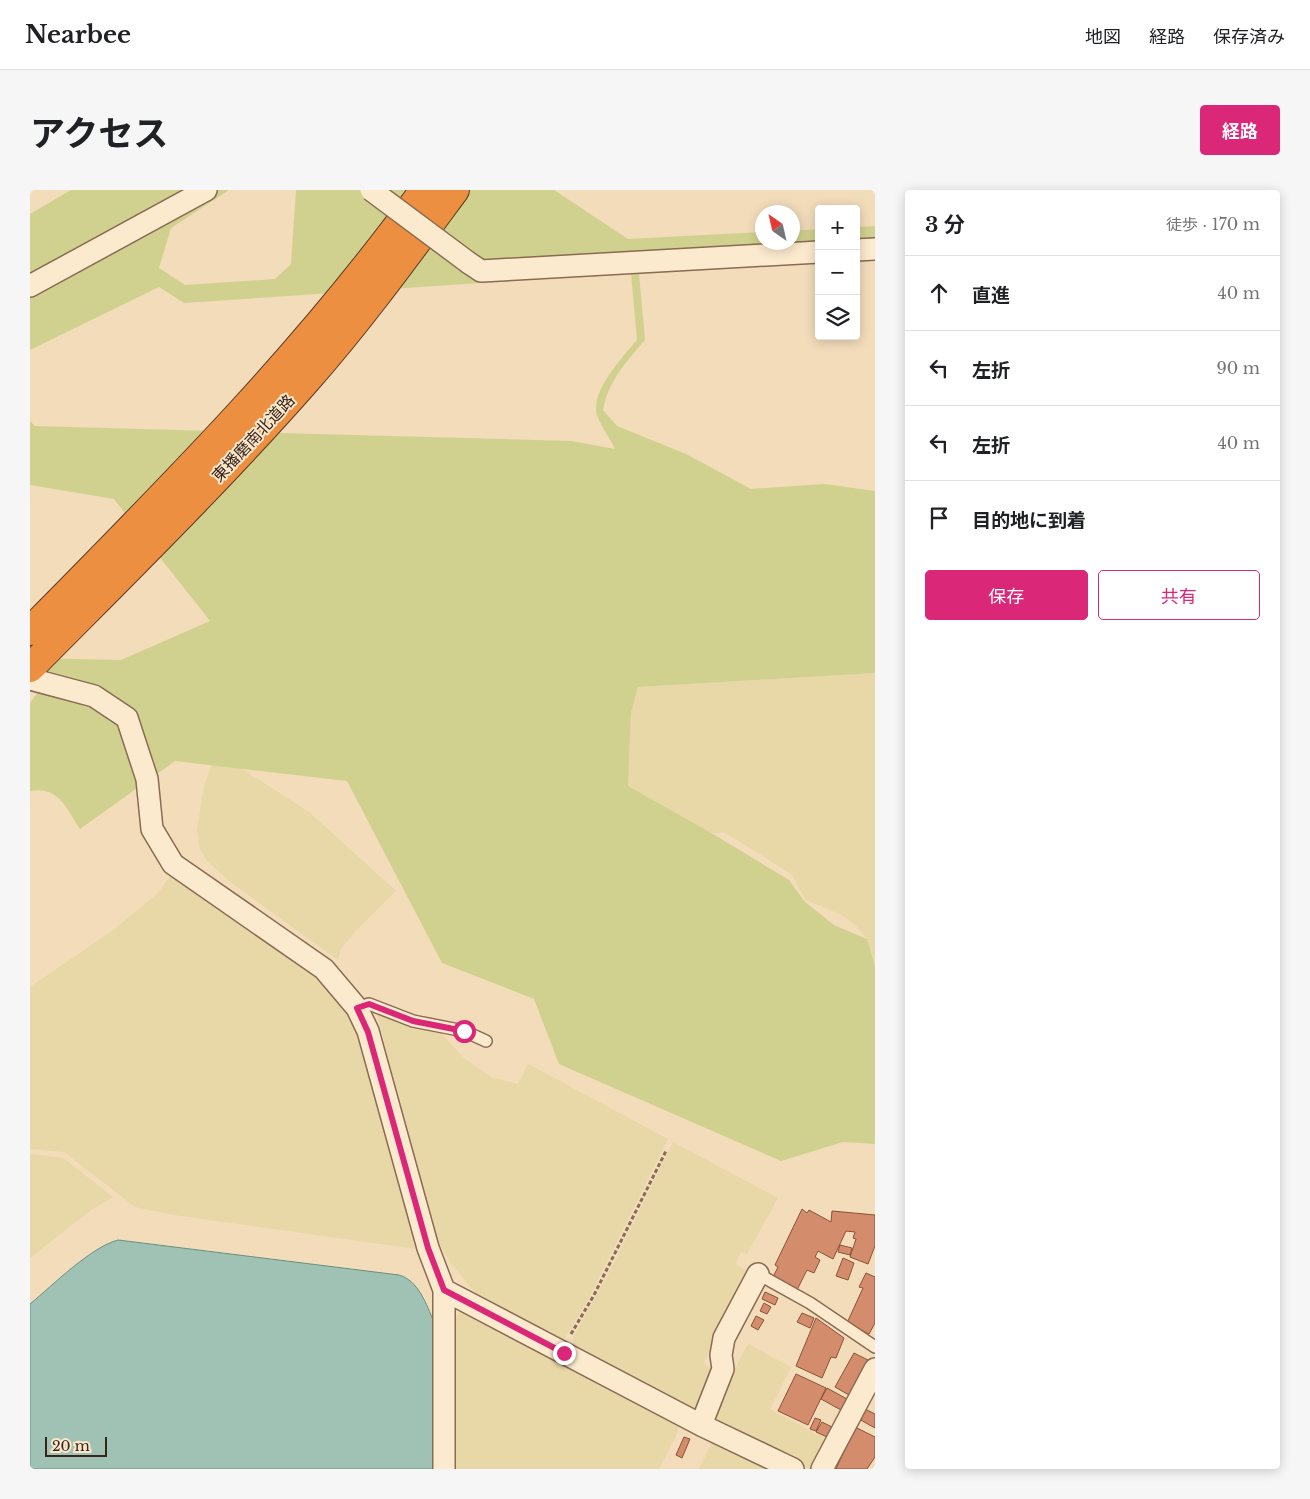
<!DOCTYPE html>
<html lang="ja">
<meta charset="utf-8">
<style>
:root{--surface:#fff;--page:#f6f6f6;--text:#202124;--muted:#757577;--line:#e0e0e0;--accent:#db2777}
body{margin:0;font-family:"Libre Baskerville","Noto Sans JP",serif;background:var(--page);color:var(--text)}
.controls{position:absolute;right:15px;top:15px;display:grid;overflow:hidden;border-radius:5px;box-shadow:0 2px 12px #0003}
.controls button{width:45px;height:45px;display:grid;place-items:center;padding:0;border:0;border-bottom:1px solid var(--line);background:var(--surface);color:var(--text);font:25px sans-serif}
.compass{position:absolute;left:725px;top:15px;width:45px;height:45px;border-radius:50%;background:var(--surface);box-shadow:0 2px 12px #0003;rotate:326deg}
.scale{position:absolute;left:15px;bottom:12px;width:62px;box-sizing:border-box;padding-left:5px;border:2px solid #38251a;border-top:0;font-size:14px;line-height:18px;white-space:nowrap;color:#38251a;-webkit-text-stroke:4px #f9e7cb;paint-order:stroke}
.stop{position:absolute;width:15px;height:15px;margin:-11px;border:4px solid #db2777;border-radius:50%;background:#fff}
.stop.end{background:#db2777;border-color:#fff;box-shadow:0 1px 5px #0008}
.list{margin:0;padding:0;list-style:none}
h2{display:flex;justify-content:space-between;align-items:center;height:65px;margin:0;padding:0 20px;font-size:21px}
h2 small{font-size:16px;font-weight:400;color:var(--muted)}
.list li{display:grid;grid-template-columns:32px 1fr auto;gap:15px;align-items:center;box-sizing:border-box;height:75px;padding:0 20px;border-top:1px solid var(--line)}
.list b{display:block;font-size:19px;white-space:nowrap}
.list em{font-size:16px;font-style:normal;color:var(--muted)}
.actions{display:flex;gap:10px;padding:15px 20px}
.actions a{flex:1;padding:11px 0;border:1px solid var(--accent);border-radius:5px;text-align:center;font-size:18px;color:var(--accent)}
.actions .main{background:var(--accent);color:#fff}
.icon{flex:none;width:28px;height:28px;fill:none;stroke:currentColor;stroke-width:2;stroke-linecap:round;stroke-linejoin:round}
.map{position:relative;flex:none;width:845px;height:1279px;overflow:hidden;border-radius:5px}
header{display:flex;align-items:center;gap:30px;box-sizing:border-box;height:70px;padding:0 25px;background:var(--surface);border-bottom:1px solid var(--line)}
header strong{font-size:24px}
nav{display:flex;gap:28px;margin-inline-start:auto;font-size:18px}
.intro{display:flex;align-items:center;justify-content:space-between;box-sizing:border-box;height:120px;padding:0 30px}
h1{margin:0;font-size:35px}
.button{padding:12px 22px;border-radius:5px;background:var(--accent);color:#fff;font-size:18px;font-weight:700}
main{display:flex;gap:30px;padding:0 30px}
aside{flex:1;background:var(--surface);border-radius:5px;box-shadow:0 2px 12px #0003}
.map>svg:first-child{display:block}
.farmland{fill:#e8d7a7}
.green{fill:#d0d18e}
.water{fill:#9fc2b4;stroke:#669082}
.building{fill:#d48d6c;stroke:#8c5036}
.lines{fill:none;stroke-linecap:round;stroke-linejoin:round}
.service-casing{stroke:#8a6b53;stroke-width:14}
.minor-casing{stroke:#8a6b53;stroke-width:24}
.motorway-casing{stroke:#573928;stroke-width:30}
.path{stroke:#8a6b53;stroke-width:3;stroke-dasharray:4 2.5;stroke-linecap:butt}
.service{stroke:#fceace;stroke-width:11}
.minor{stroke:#fceace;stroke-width:21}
.motorway{stroke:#ec8f40;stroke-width:28}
.minor-bridge-casing{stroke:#8a6b53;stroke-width:24;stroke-linecap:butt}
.minor-bridge{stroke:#fceace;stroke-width:21}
.route{stroke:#db2777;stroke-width:6}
.labels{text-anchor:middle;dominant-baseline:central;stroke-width:4;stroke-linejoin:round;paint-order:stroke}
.street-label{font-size:16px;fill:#38251a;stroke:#f9e7cb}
</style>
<header>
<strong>Nearbee</strong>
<nav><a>地図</a><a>経路</a><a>保存済み</a></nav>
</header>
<div class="intro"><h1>アクセス</h1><a class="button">経路</a></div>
<main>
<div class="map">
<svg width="845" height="1279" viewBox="0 0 845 1279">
<rect width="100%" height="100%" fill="#f2dcba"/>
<!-- farmland -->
<path class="farmland" d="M845 483V776L837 749 826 736 812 725 776 710 761 684 694 642 683 644 598 597 601 523 608 497Z
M185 567 206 575 279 622 366 701 325 742 311 759 308 770 203 694 177 671 170 659 167 640 174 596Z
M141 685 287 783 311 812 330 843 386 1059 144 1025 105 1017 34 962 0 959V797L82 741 128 703Z
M347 823 410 842 434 868 463 888 488 894 498 874 638 949 558 1110 534 1150 445 1103 420 1072 407 1050 365 897Z
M643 952 748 1008 717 1064 711 1062 705 1074 722 1084 674 1172 675 1175 683 1179 666 1220 543 1156V1147L582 1077Z
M0 964 33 968 83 1007 61 1020 0 1068Z
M432 1121 649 1235 647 1244 629 1279H425L426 1127Z
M718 1154 761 1177 740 1219 800 1251 784 1279H779L683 1229 695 1198Z
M683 1250 739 1279H669Z"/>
<!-- green -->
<path class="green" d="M41 0H199L141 38 129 78 155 95 245 89 261 74 266 0H524L598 49 732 42V52H762L763 41 789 39V73L609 84 615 150C597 171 578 191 573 220L587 236 656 264 721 299 794 294 845 301V483L608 497 601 523 598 596 683 644 759 690 774 711 804 735 837 749 845 776V954L813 952 751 971 529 874 504 809 412 773 317 591 145 571 50 639C36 618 29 596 0 601V513L11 498 0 468 91 470 180 431 84 309 0 295V231L5 236 541 251 585 259C580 248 571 237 567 225 560 201 593 167 607 150L601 83 154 113 129 97 0 160V24Z
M845 36V71L826 72V37Z"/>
<!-- water -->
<path class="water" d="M88 1050 369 1085C389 1091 396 1114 404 1132L405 1279H0V1114C23 1095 61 1057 88 1050Z"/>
<!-- building -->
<path class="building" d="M772 1019 777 1023 779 1020 801 1032 802 1021 845 1025V1056L838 1074 820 1067 826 1049 823 1048 825 1042 816 1041 803 1069 788 1061 785 1067 790 1070 784 1083 777 1080 767 1100 743 1087 748 1077 745 1075Z
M810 1055 822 1058 820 1065 808 1062Z
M813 1068 824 1073 818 1090 806 1086Z
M836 1083 845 1087V1133L839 1144 817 1133 833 1098 829 1097Z
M735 1102 748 1108 745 1115 732 1109Z
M734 1113 741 1117 737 1124 730 1121Z
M772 1123 784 1128 780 1138 767 1132Z
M726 1126 734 1130 728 1140 721 1136Z
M786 1128 814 1148 806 1168 801 1167 792 1188 766 1176Z
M824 1163 838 1170 819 1205 805 1197Z
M766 1184 796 1198 778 1235 748 1221Z
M797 1198 817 1209 811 1220 791 1209Z
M835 1219 845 1224V1238L829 1229Z
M785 1228 791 1230 786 1241 780 1239Z
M792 1232 802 1237 797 1247 786 1242Z
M825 1237 845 1247V1267L837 1279H806Z
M654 1247 660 1249 652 1268 646 1265Z"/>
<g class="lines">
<defs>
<path id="service" d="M327 818 339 814 383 831 434 841 456 851
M728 1084 780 1113 845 1157"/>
<path id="minor" d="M826 60 845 59
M439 73 451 81 789 62
M0 96 176 0
M0 489 64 506 97 528 117 589 122 639 143 674 294 779 327 818 338 841 398 1058 414 1100V1279
M414 1100 671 1235 763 1279
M671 1235 693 1179 691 1165 694 1148 728 1084
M792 1279 845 1179"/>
<path id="motorway" d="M0 441C139 300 278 161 394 0
M0 478C93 384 188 291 276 191 329 131 377 65 425 0"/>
</defs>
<!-- service casing -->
<use href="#service" class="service-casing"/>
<!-- minor casing -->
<use href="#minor" class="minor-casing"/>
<!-- motorway casing -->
<use href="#motorway" class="motorway-casing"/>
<!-- path -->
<path class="path" d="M541 1144 564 1105 636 961"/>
<!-- service -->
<use href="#service" class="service"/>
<!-- minor -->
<use href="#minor" class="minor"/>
<!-- motorway -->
<use href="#motorway" class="motorway"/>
<defs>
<path id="minor-bridge" d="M341 0 439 73"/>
</defs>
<!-- minor-bridge casing -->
<use href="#minor-bridge" class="minor-bridge-casing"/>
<!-- minor-bridge -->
<use href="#minor-bridge" class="minor-bridge"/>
</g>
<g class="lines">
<!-- route -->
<path class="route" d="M434 841 383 831 339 814 327 818 338 842 398 1058 414 1100 534 1163"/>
</g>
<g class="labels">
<!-- street labels -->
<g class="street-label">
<text transform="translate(223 248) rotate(-47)">東播磨南北道路</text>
</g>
</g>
</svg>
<div class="controls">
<button>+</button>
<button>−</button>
<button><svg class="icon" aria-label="layers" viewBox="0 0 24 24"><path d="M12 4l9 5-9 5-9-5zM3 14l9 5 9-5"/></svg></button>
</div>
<svg class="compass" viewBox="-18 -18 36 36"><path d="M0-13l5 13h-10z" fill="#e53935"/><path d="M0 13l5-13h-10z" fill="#757577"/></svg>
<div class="scale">20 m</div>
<div class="stop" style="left:434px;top:841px"></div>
<div class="stop end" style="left:534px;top:1163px"></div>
</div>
<aside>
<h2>3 分<small>徒歩 · 170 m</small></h2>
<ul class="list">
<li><svg class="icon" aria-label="ahead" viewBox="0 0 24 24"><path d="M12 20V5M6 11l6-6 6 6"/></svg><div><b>直進</b></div><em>40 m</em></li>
<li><svg class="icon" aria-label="left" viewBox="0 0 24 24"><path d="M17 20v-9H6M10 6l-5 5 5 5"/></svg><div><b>左折</b></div><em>90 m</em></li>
<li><svg class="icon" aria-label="left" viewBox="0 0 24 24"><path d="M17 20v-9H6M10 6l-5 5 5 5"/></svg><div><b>左折</b></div><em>40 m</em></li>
<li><svg class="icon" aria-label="arrive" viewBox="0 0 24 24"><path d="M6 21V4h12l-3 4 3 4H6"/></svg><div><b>目的地に到着</b></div></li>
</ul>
<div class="actions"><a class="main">保存</a><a>共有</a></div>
</aside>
</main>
